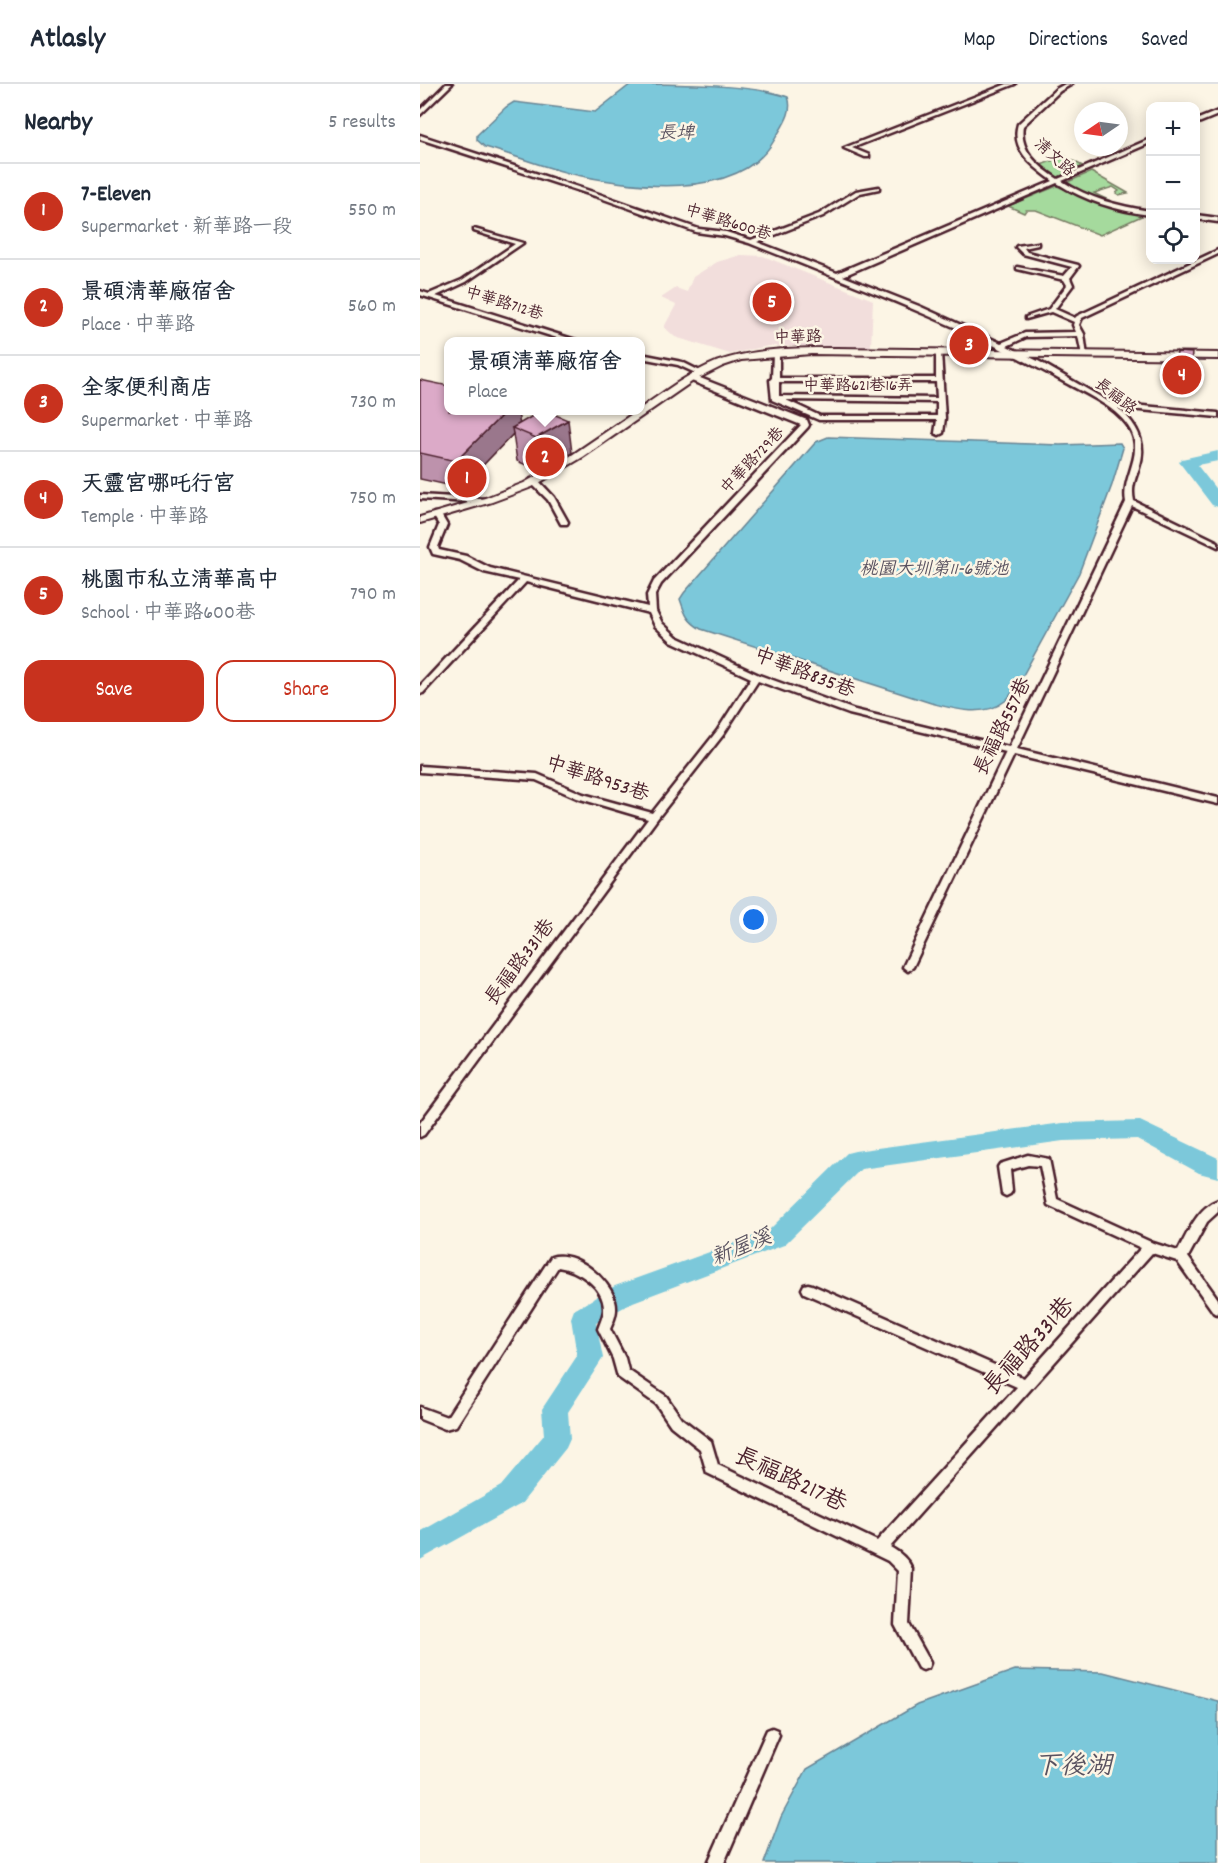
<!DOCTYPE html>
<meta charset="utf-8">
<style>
:root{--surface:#fff;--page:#f6f6f7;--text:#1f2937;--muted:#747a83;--line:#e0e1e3;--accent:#c8321e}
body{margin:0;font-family:Dekko,"LXGW WenKai TC",sans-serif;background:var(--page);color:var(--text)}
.controls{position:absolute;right:18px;top:18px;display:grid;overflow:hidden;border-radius:12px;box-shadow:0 3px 15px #0003}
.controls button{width:54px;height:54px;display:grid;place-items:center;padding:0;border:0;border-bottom:2px solid var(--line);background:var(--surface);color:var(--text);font:30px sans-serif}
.compass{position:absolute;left:654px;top:18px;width:54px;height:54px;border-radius:50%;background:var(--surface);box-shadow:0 3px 15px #0003;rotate:257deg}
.you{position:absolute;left:334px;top:836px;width:21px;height:21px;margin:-15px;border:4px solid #fff;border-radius:50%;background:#1a73e8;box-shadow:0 0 0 9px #1a73e833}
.badge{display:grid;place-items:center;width:39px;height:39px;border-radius:50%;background:var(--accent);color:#fff;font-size:20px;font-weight:700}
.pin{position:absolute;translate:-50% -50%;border:3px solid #fff;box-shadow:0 2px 6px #0006}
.popup{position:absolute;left:24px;top:253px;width:201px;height:78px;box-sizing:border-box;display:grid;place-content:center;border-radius:12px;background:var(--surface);filter:drop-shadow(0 2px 4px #0005);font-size:20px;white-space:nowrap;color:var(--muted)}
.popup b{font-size:22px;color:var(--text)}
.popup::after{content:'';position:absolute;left:50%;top:100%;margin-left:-12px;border:12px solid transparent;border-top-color:var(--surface)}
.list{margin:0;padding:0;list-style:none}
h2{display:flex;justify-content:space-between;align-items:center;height:78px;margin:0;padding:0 24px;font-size:26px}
h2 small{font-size:20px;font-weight:400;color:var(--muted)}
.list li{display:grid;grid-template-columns:39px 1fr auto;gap:18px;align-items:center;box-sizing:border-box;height:96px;padding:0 24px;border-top:2px solid var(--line)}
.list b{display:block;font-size:22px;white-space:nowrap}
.list p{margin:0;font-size:20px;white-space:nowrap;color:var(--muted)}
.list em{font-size:20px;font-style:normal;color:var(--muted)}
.actions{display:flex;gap:12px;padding:18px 24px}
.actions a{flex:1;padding:14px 0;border:2px solid var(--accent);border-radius:18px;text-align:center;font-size:21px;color:var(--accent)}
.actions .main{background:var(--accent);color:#fff}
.icon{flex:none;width:33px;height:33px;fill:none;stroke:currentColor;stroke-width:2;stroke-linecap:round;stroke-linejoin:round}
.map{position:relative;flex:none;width:798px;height:1779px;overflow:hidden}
header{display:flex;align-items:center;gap:36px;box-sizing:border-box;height:84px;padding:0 30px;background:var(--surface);border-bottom:2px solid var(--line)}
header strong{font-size:28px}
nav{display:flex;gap:33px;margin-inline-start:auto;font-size:21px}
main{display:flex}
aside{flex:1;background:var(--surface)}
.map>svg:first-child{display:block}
.built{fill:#f2dedc}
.green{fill:#a5da9d;stroke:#787c64;stroke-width:1.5}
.water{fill:#7bc8da;stroke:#678494;stroke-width:1.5}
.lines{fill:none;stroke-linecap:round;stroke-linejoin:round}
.river{fill:#7bc8da;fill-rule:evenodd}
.minor-casing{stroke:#4a1f2b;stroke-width:5}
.major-casing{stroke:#4a1f2b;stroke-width:4}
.minor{fill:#fcf5e5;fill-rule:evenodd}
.major{fill:#fcf5e5;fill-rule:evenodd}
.wall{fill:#bd92ac;stroke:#4a1f2b;stroke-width:1.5}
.shaded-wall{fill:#9a778c;stroke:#4a1f2b;stroke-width:1.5}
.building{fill:#dcaac8;stroke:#4a1f2b;stroke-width:1.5}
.labels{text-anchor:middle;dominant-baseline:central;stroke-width:5;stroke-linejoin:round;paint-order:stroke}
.far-street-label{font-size:16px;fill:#4a1f2b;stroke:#fcf5e5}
.far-water-label{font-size:18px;font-style:italic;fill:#595260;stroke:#fcf5e5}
.street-label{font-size:20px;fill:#4a1f2b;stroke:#fcf5e5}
.water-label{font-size:21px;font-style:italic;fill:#595260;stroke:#fcf5e5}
.near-street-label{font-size:24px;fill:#4a1f2b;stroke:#fcf5e5}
.near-water-label{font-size:26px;font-style:italic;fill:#595260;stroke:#fcf5e5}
</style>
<header>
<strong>Atlasly</strong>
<nav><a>Map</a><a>Directions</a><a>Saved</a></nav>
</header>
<main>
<aside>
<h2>Nearby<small>5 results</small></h2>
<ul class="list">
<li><span class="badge">1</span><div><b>7-Eleven</b><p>Supermarket · 新華路一段</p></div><em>550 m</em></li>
<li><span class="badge">2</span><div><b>景碩清華廠宿舍</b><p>Place · 中華路</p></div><em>560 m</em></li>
<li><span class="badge">3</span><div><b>全家便利商店</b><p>Supermarket · 中華路</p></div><em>730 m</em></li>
<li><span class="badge">4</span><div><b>天靈宮哪吒行宮</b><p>Temple · 中華路</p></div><em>750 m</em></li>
<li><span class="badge">5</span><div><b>桃園市私立清華高中</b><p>School · 中華路600巷</p></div><em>790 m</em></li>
</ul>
<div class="actions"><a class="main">Save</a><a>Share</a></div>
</aside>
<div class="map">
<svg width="798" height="1779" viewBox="0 0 798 1779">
<rect width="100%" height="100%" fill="#fcf5e5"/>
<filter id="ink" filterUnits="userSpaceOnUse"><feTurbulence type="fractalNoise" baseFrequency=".0167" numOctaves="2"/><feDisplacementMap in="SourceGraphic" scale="12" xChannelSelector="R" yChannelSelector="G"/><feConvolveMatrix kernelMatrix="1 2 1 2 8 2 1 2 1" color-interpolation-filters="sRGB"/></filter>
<g filter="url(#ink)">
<!-- built -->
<path class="built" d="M321 171 343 172 453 216 451 263 348 262 310 270 255 253 244 243 256 221 241 214 256 204 267 208 273 193 297 178Z"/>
<!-- green -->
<path class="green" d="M644 72 668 85 639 97 621 81Z
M671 88 708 109 699 111 696 109 699 107 693 103 674 109C685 116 696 118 708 124L668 112 643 100Z
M637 102 683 121 726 130 680 151 616 126H606L604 129 588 122Z"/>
<!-- water -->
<path class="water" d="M211 0C255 0 331 0 368 13 374 28 362 42 355 55 319 119 209 103 148 89 120 82 93 71 65 63L57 56V51L86 23 94 18 175 28Z
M408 353 640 361 700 359 703 364 692 401 659 489 597 602C593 606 590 613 585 617 564 634 534 625 511 619L281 545C267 537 265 530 260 515L264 509 396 358Z
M595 1586 683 1588 798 1617V1779H344L361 1733 387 1685 497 1621Z"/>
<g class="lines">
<!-- river -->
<path class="river" d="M798 367V377L777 381 798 408V423L792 421 759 378 762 375Z
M720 1037 798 1074V1094L779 1089 717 1055 643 1057 441 1085 364 1161 213 1218 176 1239 183 1274 148 1328 150 1355 146 1364 101 1420 0 1476V1448L81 1402 124 1351 122 1325 157 1272 151 1234 154 1226 195 1202 348 1147 427 1069 435 1067 643 1039Z"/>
<defs>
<path id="minor" d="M26 0H32L0 31V26Z
M587 0H595L432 64 449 71V73H445L424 64Z
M645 0H652L640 7 603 42C599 67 618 82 638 95L730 55V59L642 97C669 115 699 122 730 127V131C698 127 665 117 637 99L423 192 499 222 581 259 605 249 656 248 653 241 654 238 631 228 606 235V233L629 225 647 201 644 196 597 185V183L644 192 652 183 603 170 596 163 597 162 618 159V161L604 164 607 168 658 181 659 182 650 194 653 201 635 225 655 234 657 232 798 166V170L662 234 659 241 664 250 667 272 662 271 658 252 606 253 587 262 620 278 691 319 798 329V333L698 324C717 340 728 359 719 384 715 395 711 404 714 417L798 458V463L712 422 597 665 798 714V720L594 671 493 883 488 887 483 883 586 668 429 630 338 597 303 651 237 735 4 1051 0 1053V1039L228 735 157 714 116 696 0 688V682L117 690 163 710 232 729 297 647 331 594 251 557 235 542 229 529 106 498 3 609 0 610V602L99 496 64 488 40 476 13 470 10 463 19 441 13 431 14 429H20L27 441 18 463 19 466 46 472 70 484 228 523 227 511 234 497 381 341 269 296V292H275L387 336 389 341 388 343 241 500 235 511 236 527 242 539 257 553 339 591 435 626 589 663 706 418C701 393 724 372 711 347 699 324 668 311 646 299 545 242 436 202 329 159L305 152 276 148 175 112 0 55V51L179 110 279 145 306 148 331 156 399 130 436 107 459 103V105L440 109 403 132 337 158 417 189 633 97C614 83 590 66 598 40L636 5Z
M798 27V31L776 40V36Z
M776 131 798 134V138L776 135Z
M54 145 103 159 46 198 16 212 162 258H150L0 211V207L9 210 42 196 95 160 54 147Z
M356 267 359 269V294H516V269L521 268 525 334 523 349 519 351 515 349 517 336H399L352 316 350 296 352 294 353 269ZM359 298H516L517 314 359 312ZM366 316 517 318V332H400Z
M221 270 262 278 284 289 280 291 258 281 221 274Z
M111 395H117L134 413 148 438 147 440H141L128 416 111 399Z
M0 411 66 415 70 417 66 419 0 415Z
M608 1071 629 1075 637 1115 733 1159 758 1167C768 1149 777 1124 798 1116V1128L787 1138 768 1173 798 1215V1230L794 1229 757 1177 732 1169 470 1463C479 1468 488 1475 492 1485L489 1540 508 1574 510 1579 508 1584 503 1586 498 1584 475 1541 478 1487 468 1477 287 1389 280 1365 251 1342 236 1320 198 1293 193 1275 178 1245C180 1239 183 1233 184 1226 185 1203 158 1186 138 1183L36 1342 25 1345 0 1335V1323L27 1333 131 1173C154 1165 190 1195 195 1217 198 1227 194 1236 190 1245L205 1274 208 1286 246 1312 261 1334 291 1357 298 1381 457 1457 597 1303 384 1209 382 1205 384 1201 388 1200 392 1201 604 1294 721 1164 628 1121 620 1082 608 1081 590 1086 592 1107 590 1110 586 1112 582 1110 578 1083 580 1080Z
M352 1644 357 1646 359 1651 304 1779H288L347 1646Z"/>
<path id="major" d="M416 264 798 269V275L391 270 321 276 303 282 273 297 163 373 112 403 72 418 0 439V433L65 414 104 399 146 375 218 326H221V324C245 307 269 289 296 278 334 264 376 264 416 264Z"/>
</defs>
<!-- minor casing -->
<use href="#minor" class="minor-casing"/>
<!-- major casing -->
<use href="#major" class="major-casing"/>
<!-- minor -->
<use href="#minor" class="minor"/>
<!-- major -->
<use href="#major" class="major"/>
</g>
<!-- wall -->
<path class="wall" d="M757 268 770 292 768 303 753 302Z
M0 296 99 339 152 369 120 387 97 377 93 350 41 404 0 395Z"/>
<!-- shaded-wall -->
<path class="shaded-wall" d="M86 327H98L100 343 92 344 93 350 41 404 36 377Z
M148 336 152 369 120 387 116 354Z"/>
<!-- building -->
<path class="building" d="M757 268 772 269 770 292 755 290Z
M0 296 29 302V327H86L36 377 0 369Z
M121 327H126L148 336 116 354 92 344Z"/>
</g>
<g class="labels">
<!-- far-street labels -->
<g class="far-street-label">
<text transform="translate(634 74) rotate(42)">清文路</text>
<text transform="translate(308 139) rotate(17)">中華路600巷</text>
<text transform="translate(84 220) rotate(17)">中華路712巷</text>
<text transform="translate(378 254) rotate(-1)">中華路</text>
<text x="438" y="302">中華路621巷16弄</text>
<text transform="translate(695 313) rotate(38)">長福路</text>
<text transform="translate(333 377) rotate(-47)">中華路729巷</text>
</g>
<!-- far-water labels -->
<g class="far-water-label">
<text x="256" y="50">長埤</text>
<text x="514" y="486">桃園大圳第11-6號池</text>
</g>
<!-- street labels -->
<g class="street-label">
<text transform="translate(384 590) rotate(21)">中華路835巷</text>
<text transform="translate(584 643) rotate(-64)">長福路557巷</text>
<text transform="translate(177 696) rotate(18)">中華路953巷</text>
<text transform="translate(101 879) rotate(-53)">長福路331巷</text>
</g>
<!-- water labels -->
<g class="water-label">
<text transform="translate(322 1165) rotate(-22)">新屋溪</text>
</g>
<!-- near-street labels -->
<g class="near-street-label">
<text transform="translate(610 1263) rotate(-48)">長福路331巷</text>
<text transform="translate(370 1397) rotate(25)">長福路217巷</text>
</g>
<!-- near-water labels -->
<g class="near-water-label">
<text x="653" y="1683">下後湖</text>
</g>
</g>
</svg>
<div class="controls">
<button>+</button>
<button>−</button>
<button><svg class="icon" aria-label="locate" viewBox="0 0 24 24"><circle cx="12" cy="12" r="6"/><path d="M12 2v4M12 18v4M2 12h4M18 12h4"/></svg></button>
</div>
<svg class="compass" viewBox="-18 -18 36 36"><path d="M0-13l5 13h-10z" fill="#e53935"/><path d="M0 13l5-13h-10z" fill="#747a83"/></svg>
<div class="you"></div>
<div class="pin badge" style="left:47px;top:394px">1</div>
<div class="pin badge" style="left:125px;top:373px">2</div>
<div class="popup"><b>景碩清華廠宿舍</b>Place</div>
<div class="pin badge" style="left:549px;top:261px">3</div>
<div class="pin badge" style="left:762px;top:291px">4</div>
<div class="pin badge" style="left:352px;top:218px">5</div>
</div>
</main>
